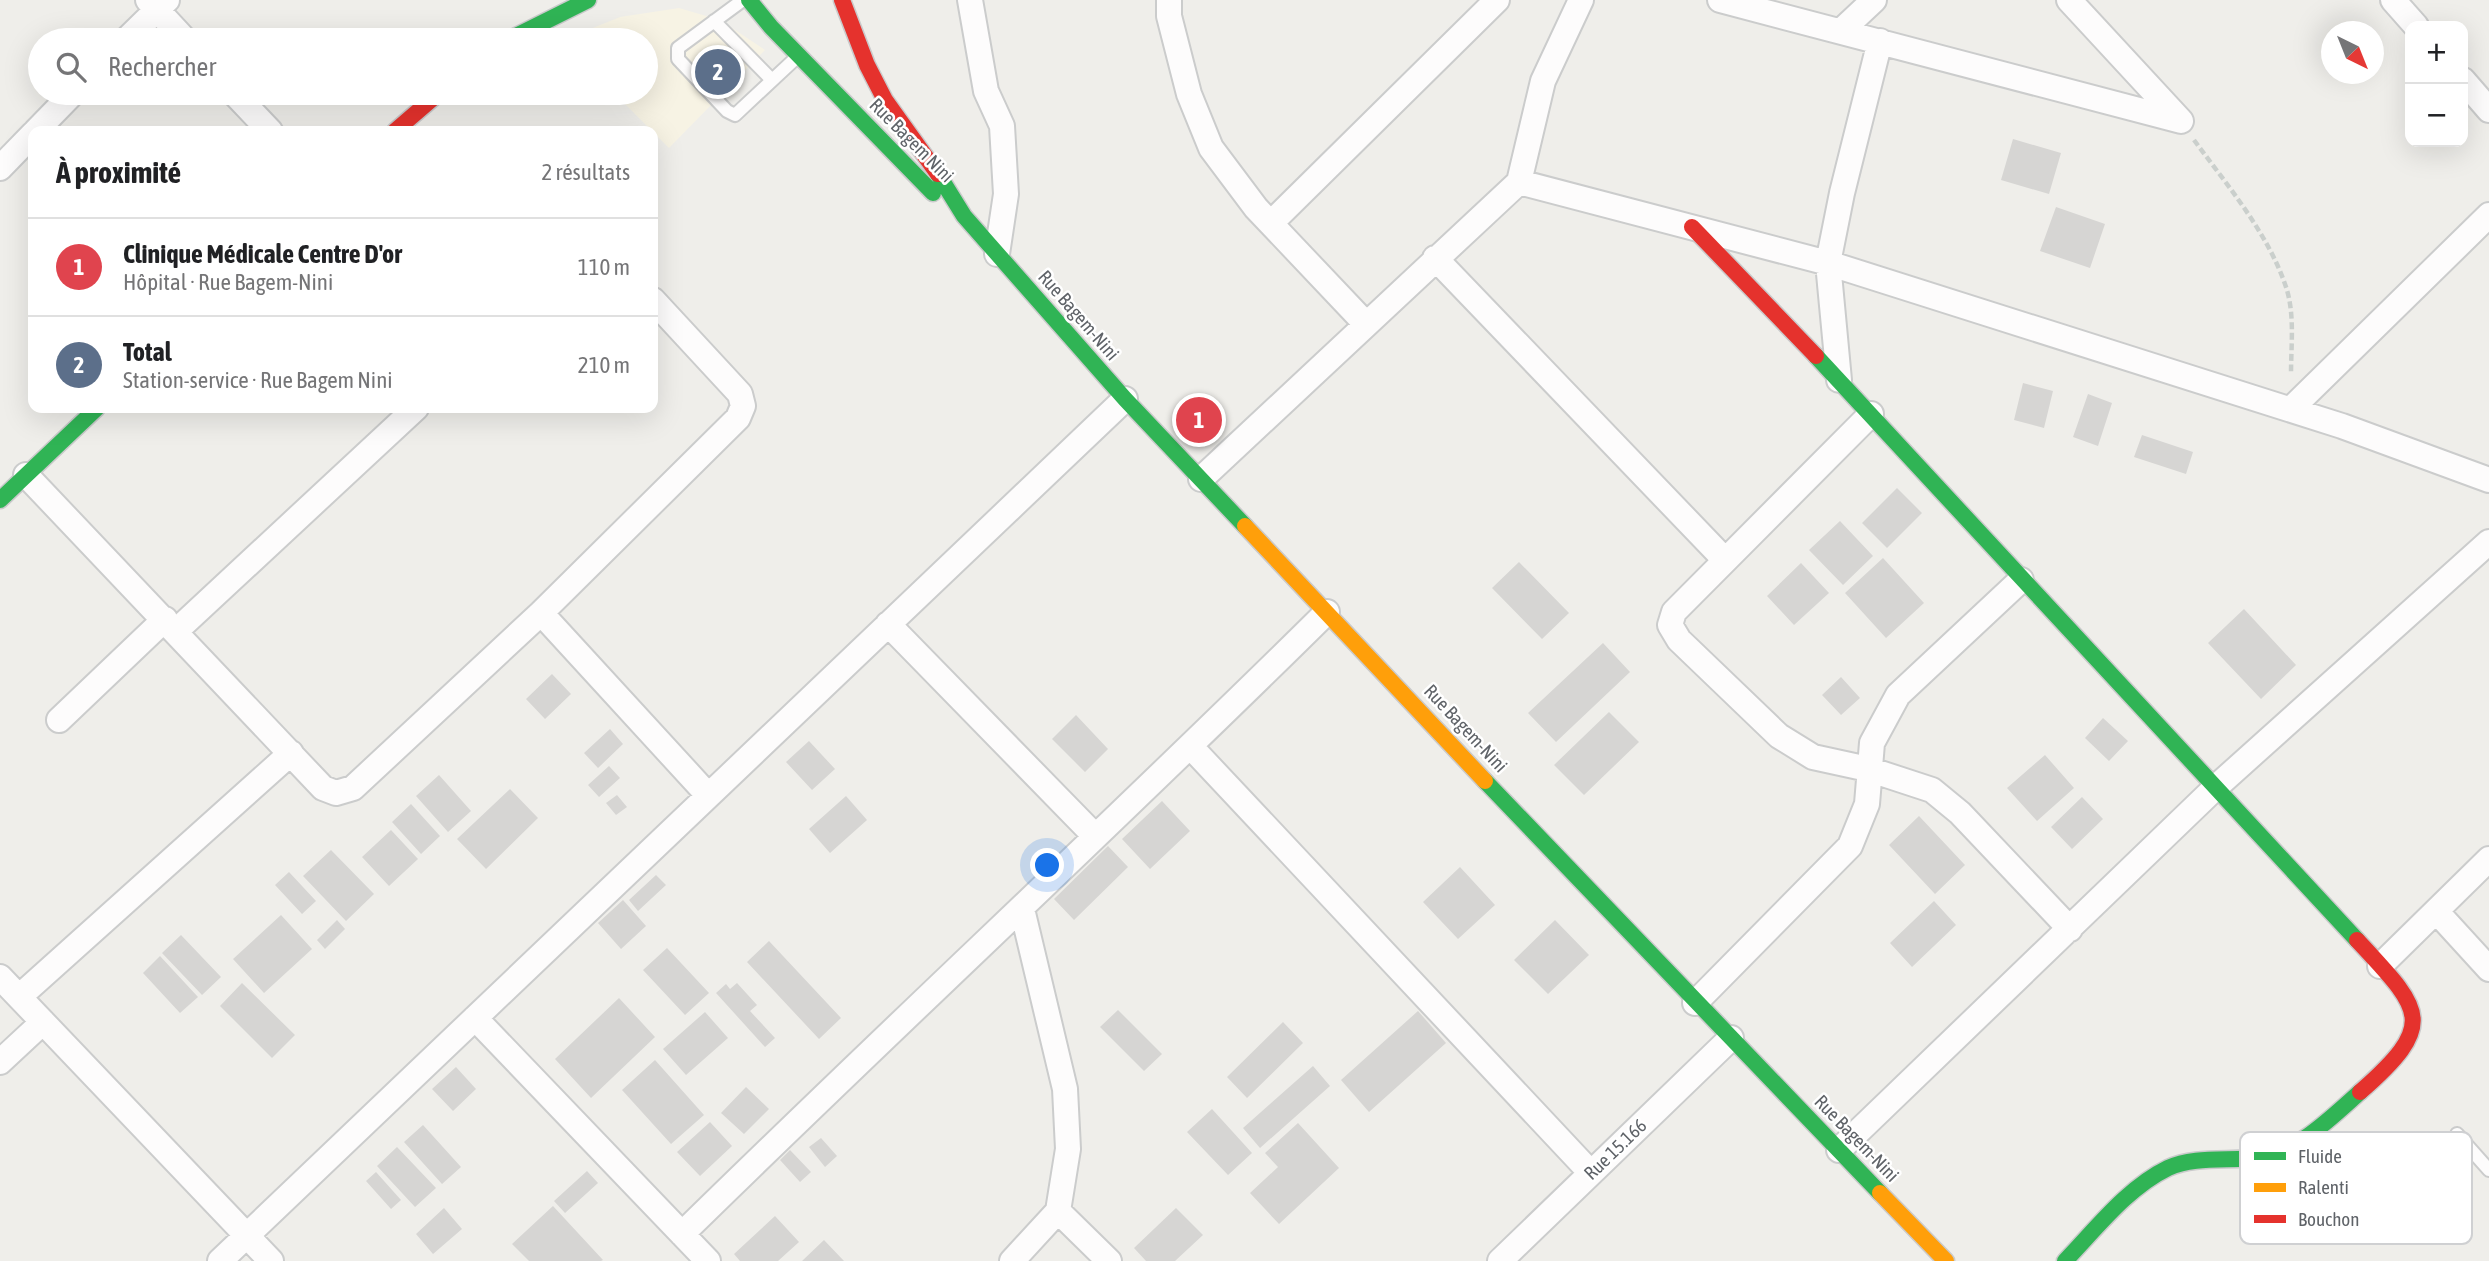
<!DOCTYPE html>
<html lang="fr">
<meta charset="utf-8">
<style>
:root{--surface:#fff;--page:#f2f2f2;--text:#202124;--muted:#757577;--line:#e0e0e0;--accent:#2563eb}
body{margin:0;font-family:"Asap Condensed",sans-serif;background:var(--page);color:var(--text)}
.controls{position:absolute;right:21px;top:21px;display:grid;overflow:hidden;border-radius:14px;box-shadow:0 7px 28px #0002}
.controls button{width:63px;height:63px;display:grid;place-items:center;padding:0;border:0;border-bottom:2px solid var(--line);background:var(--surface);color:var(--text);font:35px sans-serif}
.compass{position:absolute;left:2321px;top:21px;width:63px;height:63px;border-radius:50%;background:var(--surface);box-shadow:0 7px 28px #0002;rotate:137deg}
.you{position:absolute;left:1048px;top:866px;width:24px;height:24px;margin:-18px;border:5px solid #fff;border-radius:50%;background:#1a73e8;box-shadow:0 0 0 10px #1a73e833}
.badge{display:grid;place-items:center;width:46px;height:46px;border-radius:50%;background:var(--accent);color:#fff;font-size:23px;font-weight:700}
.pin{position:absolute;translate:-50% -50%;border:4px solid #fff;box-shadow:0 2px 7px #0006}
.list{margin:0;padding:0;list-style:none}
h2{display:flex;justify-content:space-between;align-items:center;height:91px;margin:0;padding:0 28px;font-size:30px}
h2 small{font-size:23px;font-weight:400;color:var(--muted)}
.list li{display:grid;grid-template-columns:46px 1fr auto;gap:21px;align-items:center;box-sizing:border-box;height:98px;padding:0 28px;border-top:2px solid var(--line)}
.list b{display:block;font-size:26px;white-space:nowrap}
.list p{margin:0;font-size:23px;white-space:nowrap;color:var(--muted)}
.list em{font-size:23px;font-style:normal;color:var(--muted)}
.icon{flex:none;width:38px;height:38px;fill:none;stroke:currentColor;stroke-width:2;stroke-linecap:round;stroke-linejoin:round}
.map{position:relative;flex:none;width:2489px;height:1261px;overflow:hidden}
.search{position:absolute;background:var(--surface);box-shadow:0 7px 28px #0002;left:28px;top:28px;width:630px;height:77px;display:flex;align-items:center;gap:18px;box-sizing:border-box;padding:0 24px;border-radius:38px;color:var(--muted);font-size:26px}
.panel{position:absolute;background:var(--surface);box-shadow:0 7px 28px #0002;left:28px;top:126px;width:630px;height:287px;border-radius:14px}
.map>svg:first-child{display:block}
.commercial{fill:#f7f3e4}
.building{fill:#d6d5d3}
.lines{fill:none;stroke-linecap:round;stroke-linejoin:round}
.lane-casing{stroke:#cbcccc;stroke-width:16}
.street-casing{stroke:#cbcccc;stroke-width:28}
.fast-casing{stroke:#cacacb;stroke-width:19}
.slow-casing{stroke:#cacacb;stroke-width:19}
.jam-casing{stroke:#cacacb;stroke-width:19}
.path{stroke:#cacfcc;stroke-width:4.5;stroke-dasharray:7 3.5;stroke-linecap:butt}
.lane{stroke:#fdfcfc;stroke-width:12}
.street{stroke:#fdfcfc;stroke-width:24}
.fast{stroke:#30b455;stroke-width:16}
.slow{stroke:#ff9f0a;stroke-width:16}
.jam{stroke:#e5322d;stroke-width:16}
.labels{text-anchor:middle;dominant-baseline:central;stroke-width:5;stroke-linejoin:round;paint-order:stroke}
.street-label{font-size:19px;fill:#5f6368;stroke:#fff}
.key{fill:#fff;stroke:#cfd0d2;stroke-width:2}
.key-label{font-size:19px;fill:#5f6368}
</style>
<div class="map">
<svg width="2489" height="1261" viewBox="0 0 2489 1261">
<rect width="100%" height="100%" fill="#efeeea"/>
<!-- commercial -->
<path class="commercial" d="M679 8 720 20 765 50 669 148 614 93H646V40H563L620 17Z"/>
<!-- building -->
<path class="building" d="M712 48 742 77 723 96 694 66Z
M2013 139 2061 153 2049 194 2001 180Z
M2056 207 2105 224 2090 268 2040 251Z
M2023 383 2053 391 2044 428 2014 420Z
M2088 394 2112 403 2098 446 2073 437Z
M2142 435 2193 452 2186 474 2134 457Z
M1897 488 1922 513 1887 548 1862 523Z
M1840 521 1873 556 1843 585 1809 550Z
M1883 558 1924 603 1886 638 1845 593Z
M1519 562 1569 613 1542 639 1492 588Z
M1801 563 1829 593 1794 625 1767 596Z
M2244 609 2296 665 2261 699 2208 643Z
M1603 643 1630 672 1556 742 1528 713Z
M552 674 571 694 545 719 526 699Z
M1841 677 1860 698 1841 715 1822 695Z
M1609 712 1639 742 1584 795 1554 765Z
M1076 715 1108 749 1085 772 1052 739Z
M2103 718 2128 741 2109 761 2085 738Z
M610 729 623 744 598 768 584 753Z
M809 741 835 769 812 790 786 762Z
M2045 755 2074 788 2037 821 2007 788Z
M609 766 620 778 599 797 588 785Z
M439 775 471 811 448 832 416 796Z
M510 789 538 818 486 869 457 839Z
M617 795 627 807 616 815 606 803Z
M846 796 867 820 830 853 809 829Z
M2082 797 2103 819 2072 849 2051 827Z
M1162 801 1190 831 1150 869 1122 839Z
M411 804 440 836 421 854 392 822Z
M1919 816 1965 865 1935 894 1889 845Z
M391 830 418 859 389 886 362 857Z
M1108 846 1128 867 1074 920 1054 899Z
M331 850 374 894 346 921 303 876Z
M1460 867 1495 905 1458 939 1423 902Z
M289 872 316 901 302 914 275 885Z
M656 875 666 885 638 911 629 900Z
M623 900 646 926 621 949 598 923Z
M1934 901 1956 925 1912 967 1890 943Z
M281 915 312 949 264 993 233 959Z
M337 920 345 929 325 949 317 940Z
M1555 920 1589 955 1548 994 1514 960Z
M181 935 221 977 202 995 162 953Z
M769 941 841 1018 819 1039 747 962Z
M667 948 709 993 685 1015 643 970Z
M160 956 198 997 180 1013 143 973Z
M242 983 295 1035 272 1058 220 1006Z
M737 983 757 1005 750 1011 775 1038 765 1047 716 993 726 984 730 989Z
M619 998 655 1037 591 1098 555 1059Z
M1118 1010 1162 1054 1144 1071 1100 1027Z
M1418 1011 1446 1043 1369 1112 1341 1080Z
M705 1012 728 1038 686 1075 663 1049Z
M1283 1022 1303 1043 1247 1098 1227 1077Z
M655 1060 704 1115 671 1144 622 1090Z
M1313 1066 1330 1086 1260 1148 1243 1128Z
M456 1067 476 1089 453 1111 432 1089Z
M746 1087 769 1109 744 1134 721 1113Z
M1212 1109 1252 1153 1228 1175 1187 1132Z
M710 1122 732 1146 700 1176 677 1152Z
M1298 1123 1339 1168 1279 1224 1250 1193 1278 1167 1265 1153Z
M423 1125 461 1167 442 1184 404 1142Z
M821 1138 837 1156 825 1167 809 1147Z
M397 1147 436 1188 415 1207 377 1166Z
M790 1150 811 1172 800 1182 780 1160Z
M587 1171 598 1183 565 1213 554 1201Z
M376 1172 401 1200 391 1209 366 1181Z
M553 1206 603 1260 601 1261H529L512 1244Z
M444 1208 462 1229 433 1254 416 1234Z
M1176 1208 1203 1235 1175 1261H1146L1134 1248Z
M775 1216 799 1242 778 1261H740L734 1254Z
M824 1240 844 1261H802Z"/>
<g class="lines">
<defs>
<path id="lane" d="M743 0 678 48V59L727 111 735 115 796 58
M714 21 772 80
M2457 1134 2489 1170"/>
<path id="street" d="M148 0 185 40
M970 0 986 91 1002 126 1006 194 997 254
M1169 0V16L1189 94 1211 148 1256 208 1365 323
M1720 0 2181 121
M2069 0 2180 120
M2393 0 2416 26
M1841 31 1874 0
M126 40 167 0
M2463 80 2489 110
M234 93 270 131
M36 131 73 93
M0 168 33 134
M1519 182 1828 263 2342 426 2489 480
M1271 223 1497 0
M1435 258 1725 560
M1839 380 1828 263 1842 193 1880 41
M2291 409 2489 215
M1871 414 1674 612 1670 625 1679 640 1779 736 1813 757 1868 769 1932 790 1960 813 2070 929
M26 475 323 788 336 793 353 788 541 613 738 418 743 406 740 394 653 300
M1201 479 1519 182 1543 81 1581 0
M541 613 707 794
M888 624 1094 835
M176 631 416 408
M59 720 165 619
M1191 747 1591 1173
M2436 911 2489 969
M2380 966 2489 859
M0 977 271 1261
M19 997 291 753
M1695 1003 1850 846 1867 804 1872 743 1898 695 2021 580
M475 1018 708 1261
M0 1062 43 1022
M1839 1150 2216 787 2489 542
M1058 1211 1109 1261
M682 1234C895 1025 1115 822 1327 612
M220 1261 1125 399
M1012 1261 1058 1211 1068 1149 1065 1089 1022 909
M1500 1261 1731 1038"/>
<path id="fast" d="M749 0 771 27 933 193
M508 40 588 0
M938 174 964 216 1125 399 1245 526
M1816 356 2357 940
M0 500 97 408
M1485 781 1880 1193
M2065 1261C2096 1229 2127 1188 2168 1168 2196 1155 2232 1162 2263 1157 2299 1150 2333 1116 2360 1092"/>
<path id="slow" d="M1245 526 1485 781
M1880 1193 1946 1261"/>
<path id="jam" d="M842 0 867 65 885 100 938 174
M395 131 439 93
M1692 227 1816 356
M2357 940C2422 1010 2439 1023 2360 1092"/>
</defs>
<!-- lane casing -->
<use href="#lane" class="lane-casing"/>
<!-- street casing -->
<use href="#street" class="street-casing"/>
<!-- fast casing -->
<use href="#fast" class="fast-casing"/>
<!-- slow casing -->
<use href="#slow" class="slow-casing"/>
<!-- jam casing -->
<use href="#jam" class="jam-casing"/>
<!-- path -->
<path class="path" d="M2194 140C2227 185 2268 233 2286 287 2295 314 2291 346 2291 373"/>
<!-- lane -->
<use href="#lane" class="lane"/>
<!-- street -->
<use href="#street" class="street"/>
<!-- fast -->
<use href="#fast" class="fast"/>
<!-- slow -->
<use href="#slow" class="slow"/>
<!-- jam -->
<use href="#jam" class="jam"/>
</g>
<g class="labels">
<!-- street labels -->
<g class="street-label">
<text transform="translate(912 140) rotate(45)">Rue Bagem Nini</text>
<text transform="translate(1079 315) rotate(49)">Rue Bagem-Nini</text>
<text transform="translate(1466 728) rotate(47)">Rue Bagem-Nini</text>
<text transform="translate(1857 1138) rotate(46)">Rue Bagem-Nini</text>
<text transform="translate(1615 1149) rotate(-44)">Rue 15.166</text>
</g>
</g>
<!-- legend -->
<rect x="2240" y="1132" width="232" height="112" rx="10" class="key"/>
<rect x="2254" y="1152" width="32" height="8" fill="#30b455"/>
<rect x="2254" y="1183" width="32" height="9" fill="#ff9f0a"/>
<rect x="2254" y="1215" width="32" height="8" fill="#e5322d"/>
<g class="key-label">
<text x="2298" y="1163">Fluide</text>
<text x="2298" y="1194">Ralenti</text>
<text x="2298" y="1226">Bouchon</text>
</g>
</svg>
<div class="controls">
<button>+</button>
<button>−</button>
</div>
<svg class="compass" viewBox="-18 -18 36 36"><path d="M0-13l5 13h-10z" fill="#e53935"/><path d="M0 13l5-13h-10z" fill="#757577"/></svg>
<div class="you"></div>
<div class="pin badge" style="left:1199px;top:420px;background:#e0444e">1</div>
<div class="pin badge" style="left:718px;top:72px;background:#5c6f8a">2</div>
<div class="search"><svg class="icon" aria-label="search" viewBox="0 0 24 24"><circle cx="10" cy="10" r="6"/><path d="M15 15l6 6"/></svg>Rechercher</div>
<section class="panel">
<h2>À proximité<small>2 résultats</small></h2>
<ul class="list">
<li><span class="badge" style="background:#e0444e">1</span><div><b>Clinique Médicale Centre D'or</b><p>Hôpital · Rue Bagem-Nini</p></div><em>110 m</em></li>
<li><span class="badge" style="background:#5c6f8a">2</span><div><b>Total</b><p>Station-service · Rue Bagem Nini</p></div><em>210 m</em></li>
</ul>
</section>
</div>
